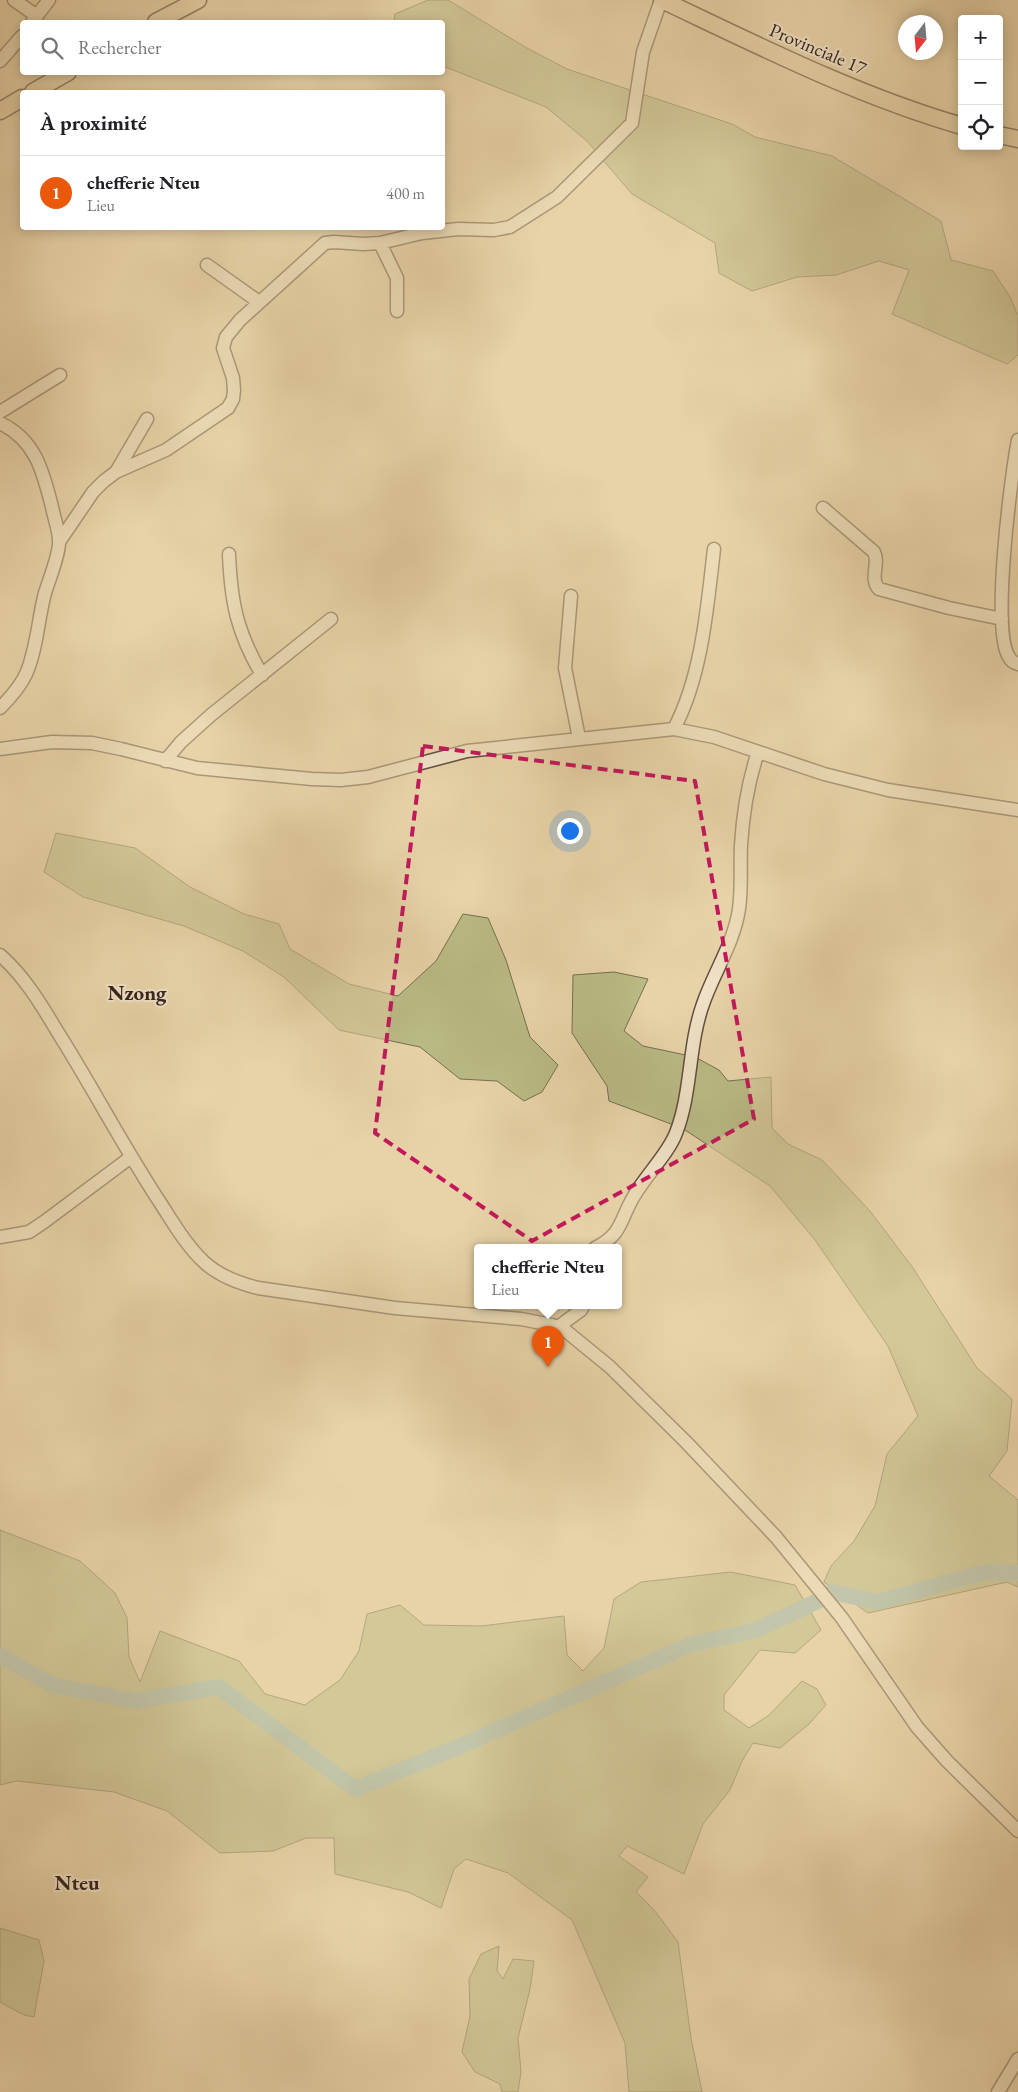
<!DOCTYPE html>
<html lang="fr">
<meta charset="utf-8">
<style>
:root{--surface:#fff;--page:#f6f6f6;--text:#202124;--muted:#757577;--line:#e0e0e0;--accent:#ea580c}
body{margin:0;font-family:"EB Garamond",serif;background:var(--page);color:var(--text)}
.controls{position:absolute;right:15px;top:15px;display:grid;overflow:hidden;border-radius:5px;box-shadow:0 2px 12px #0003}
.controls button{width:45px;height:45px;display:grid;place-items:center;padding:0;border:0;border-bottom:1px solid var(--line);background:var(--surface);color:var(--text);font:25px sans-serif}
.compass{position:absolute;left:898px;top:15px;width:45px;height:45px;border-radius:50%;background:var(--surface);box-shadow:0 2px 12px #0003;rotate:196deg}
.you{position:absolute;left:569px;top:830px;width:18px;height:18px;margin:-12px;border:4px solid #fff;border-radius:50%;background:#1a73e8;box-shadow:0 0 0 8px #1a73e833}
.badge{display:grid;place-items:center;width:32px;height:32px;border-radius:50%;background:var(--accent);color:#fff;font-size:16px;font-weight:700}
.pin{position:absolute;translate:-50% -41px;filter:drop-shadow(0 1px 2px #0008)}
.pin::after{content:'';position:absolute;top:26px;width:18px;height:15px;background:inherit;clip-path:polygon(0 0,100% 0,50% 100%)}
.popup{position:absolute;left:474px;top:1244px;width:148px;height:65px;box-sizing:border-box;display:grid;place-content:center;border-radius:5px;background:var(--surface);filter:drop-shadow(0 1px 4px #0005);font-size:16px;white-space:nowrap;color:var(--muted)}
.popup b{font-size:19px;color:var(--text)}
.popup::after{content:'';position:absolute;left:50%;top:100%;margin-left:-10px;border:10px solid transparent;border-top-color:var(--surface)}
.list{margin:0;padding:0;list-style:none}
h2{display:flex;justify-content:space-between;align-items:center;height:65px;margin:0;padding:0 20px;font-size:21px}
h2 small{font-size:16px;font-weight:400;color:var(--muted)}
.list li{display:grid;grid-template-columns:32px 1fr auto;gap:15px;align-items:center;box-sizing:border-box;height:75px;padding:0 20px;border-top:1px solid var(--line)}
.list b{display:block;font-size:19px;white-space:nowrap}
.list p{margin:0;font-size:16px;white-space:nowrap;color:var(--muted)}
.list em{font-size:16px;font-style:normal;color:var(--muted)}
.icon{flex:none;width:28px;height:28px;fill:none;stroke:currentColor;stroke-width:2;stroke-linecap:round;stroke-linejoin:round}
.map{position:relative;flex:none;width:1018px;height:2092px;overflow:hidden}
.search{position:absolute;background:var(--surface);box-shadow:0 2px 12px #0003;left:20px;top:20px;width:425px;height:55px;display:flex;align-items:center;gap:12px;box-sizing:border-box;padding:0 18px;border-radius:5px;color:var(--muted);font-size:19px}
.panel{position:absolute;background:var(--surface);box-shadow:0 2px 12px #0003;left:20px;top:90px;width:425px;height:140px;border-radius:5px}
.map>svg:first-child{display:block}
.green{fill:#babb85;stroke:#766f51}
.lines{fill:none;stroke-linecap:round;stroke-linejoin:round}
.river{stroke:#98b7ae;stroke-width:16}
.minor-casing{stroke:#604f40;stroke-width:15}
.major-casing{stroke:#33231d;stroke-width:19}
.minor{stroke:#f0e2c6;stroke-width:12}
.major{stroke:#e8d3a8;stroke-width:16}
.marked{fill:none;stroke:#c2185b;stroke-width:4;stroke-dasharray:10 6;stroke-linejoin:round}
.labels{text-anchor:middle;dominant-baseline:central;stroke-width:4;stroke-linejoin:round;paint-order:stroke}
.street-label{font-size:19px;fill:#33231d;stroke:#f0e2c6}
.quarter-label{font-size:21px;font-weight:bold;fill:#33231d;stroke:#f0e2c6}
</style>
<div class="map">
<svg width="1018" height="2092" viewBox="0 0 1018 2092">
<rect width="100%" height="100%" fill="#e8d3a8"/>
<filter id="stains"><feTurbulence type="fractalNoise" baseFrequency=".004" numOctaves="4"/><feColorMatrix values="0 0 0 0 .2 0 0 0 0 .09 0 0 0 0 .02 0 0 0 .5 -.17"/></filter>
<radialGradient id="worn" r=".72"><stop offset=".6" stop-color="#630" stop-opacity="0"/><stop offset="1" stop-color="#630" stop-opacity=".3"/></radialGradient>
<!-- green -->
<path class="green" d="M428 0H448L525 47 567 69 732 124 755 137 832 156 941 221 951 260 993 271 1010 297 1018 316V355L1007 364 892 314 909 270 879 261 836 275 797 277 752 291 719 273 715 243 632 194 587 141 546 107 443 66 442 22H394L395 14Z
M56 833 135 848 190 887 244 914 279 924 290 949 349 984 398 996 436 961 463 914 488 918 506 960 530 1037 558 1065 542 1092 524 1101 497 1081 460 1079 420 1047 339 1030 284 977 243 951 184 926 83 897 44 872Z
M614 972 648 979 624 1031 643 1046 695 1057 719 1070 728 1081 771 1077 772 1128 788 1144 822 1160 870 1211 913 1268 977 1368 1012 1399 1007 1451 989 1476 1018 1500V1587L1007 1582 868 1613 824 1582 831 1566 854 1541 875 1506 887 1454 918 1416 888 1346 815 1240 770 1186 682 1128 609 1101 607 1086 572 1033 573 975Z
M0 1530 80 1561 115 1593 127 1618 129 1657 140 1682 160 1631 239 1661 265 1694 305 1705 340 1680 359 1651 367 1614 400 1605 424 1625 481 1626 564 1616 567 1655 583 1671 604 1648 614 1599 641 1582 731 1572 795 1585 821 1630 795 1653 760 1650 724 1695V1710L749 1728 768 1716 802 1681 817 1689 826 1705 809 1724 780 1748 753 1743 742 1761 730 1790 703 1824 684 1874 627 1846 619 1856 648 1877 636 1892 654 1910 678 1942 691 2038 702 2092H629L625 2043 572 1920 508 1873 466 1859 454 1869 441 1908 408 1892 335 1874 334 1838H306L273 1851 220 1853 167 1811 114 1792 17 1781 0 1785Z
M0 1928 39 1940 44 1961 34 2017 24 2015 0 2002Z
M499 1946 497 1971 503 1979 513 1959 534 1961 530 1989 518 2038 521 2072 518 2092H502L500 2084 475 2072 462 2052 470 2016 469 1979 481 1954Z"/>
<g class="lines">
<!-- river -->
<path class="river" d="M832 1592 878 1602 985 1572 1018 1573
M0 1656 53 1685 136 1701 219 1687 355 1789 463 1745 689 1645 756 1630 820 1600"/>
<defs>
<path id="minor" d="M14 0 37 16
M32 22 49 0
M0 61 22 36
M380 243 397 278V311
M207 265 259 302
M0 412 60 375
M0 423C36 440 43 472 52 507 54 518 59 530 59 541 60 553 49 580 45 593 38 619 37 649 26 674 20 687 10 698 0 708
M1018 440C1011 476 991 631 1009 657 1011 661 1014 663 1018 664
M116 472 147 419
M823 508 874 552C880 563 869 579 879 589L949 608 1002 619
M59 542 93 492 104 481 116 472 166 450 228 408 233 399 234 390 233 378 223 348 226 337 240 320 325 243 334 242 363 244 380 243 422 233 458 229 494 230 510 227 557 197 632 123 643 52 661 0
M229 554C231 603 237 632 262 675
M571 596 565 668 579 738
M674 729C702 675 707 609 714 549
M0 749 52 742 92 743 121 749 197 768 312 779 341 780 368 777 467 751 674 729 714 737 824 774 888 790 1018 810
M165 761 181 742 211 715 331 619
M0 955C24 976 41 1004 57 1031 93 1088 124 1148 161 1204 174 1224 186 1245 204 1262 219 1276 238 1283 258 1288L395 1308 521 1319 552 1325 566 1331 610 1367 686 1442 776 1537 842 1618 917 1727 947 1761 1018 1831
M0 1237 29 1232 44 1222 131 1157
M595 1248C623 1234 619 1221 634 1196 646 1175 668 1154 676 1133 692 1092 688 1046 703 1004 714 972 734 943 739 909 742 888 740 866 741 845 743 813 748 782 758 752
M558 1327 581 1310 583 1306
M998 2092 1018 2059"/>
<path id="major" d="M662 0C759 46 858 96 962 126
M156 22 198 0
M33 92 68 72
M0 111 22 98
M999 135 1018 139"/>
</defs>
<!-- minor casing -->
<use href="#minor" class="minor-casing"/>
<!-- major casing -->
<use href="#major" class="major-casing"/>
<!-- minor -->
<use href="#minor" class="minor"/>
<!-- major -->
<use href="#major" class="major"/>
</g>
<!-- marked area -->
<path d="M0 0H1018V2092H0ZM423 746 695 781 754 1119 532 1241 375 1133Z" fill="#e8d3a8" fill-opacity=".55" fill-rule="evenodd"/>
<path class="marked" d="M423 746 695 781 754 1119 532 1241 375 1133Z"/>
<g class="labels">
<!-- street labels -->
<g class="street-label">
<text transform="translate(818 49) rotate(23)">Provinciale 17</text>
</g>
<!-- quarter labels -->
<g class="quarter-label">
<text x="137" y="992">Nzong</text>
<text x="77" y="1882">Nteu</text>
</g>
</g>
<rect width="100%" height="100%" filter="url(#stains)"/>
<rect width="100%" height="100%" fill="url(#worn)"/>
</svg>
<div class="controls">
<button>+</button>
<button>−</button>
<button><svg class="icon" aria-label="locate" viewBox="0 0 24 24"><circle cx="12" cy="12" r="6"/><path d="M12 2v4M12 18v4M2 12h4M18 12h4"/></svg></button>
</div>
<svg class="compass" viewBox="-18 -18 36 36"><path d="M0-13l5 13h-10z" fill="#e53935"/><path d="M0 13l5-13h-10z" fill="#757577"/></svg>
<div class="you"></div>
<div class="pin badge" style="left:548px;top:1367px">1</div>
<div class="popup"><b>chefferie Nteu</b>Lieu</div>
<div class="search"><svg class="icon" aria-label="search" viewBox="0 0 24 24"><circle cx="10" cy="10" r="6"/><path d="M15 15l6 6"/></svg>Rechercher</div>
<section class="panel">
<h2>À proximité<small></small></h2>
<ul class="list">
<li><span class="badge">1</span><div><b>chefferie Nteu</b><p>Lieu</p></div><em>400 m</em></li>
</ul>
</section>
</div>
